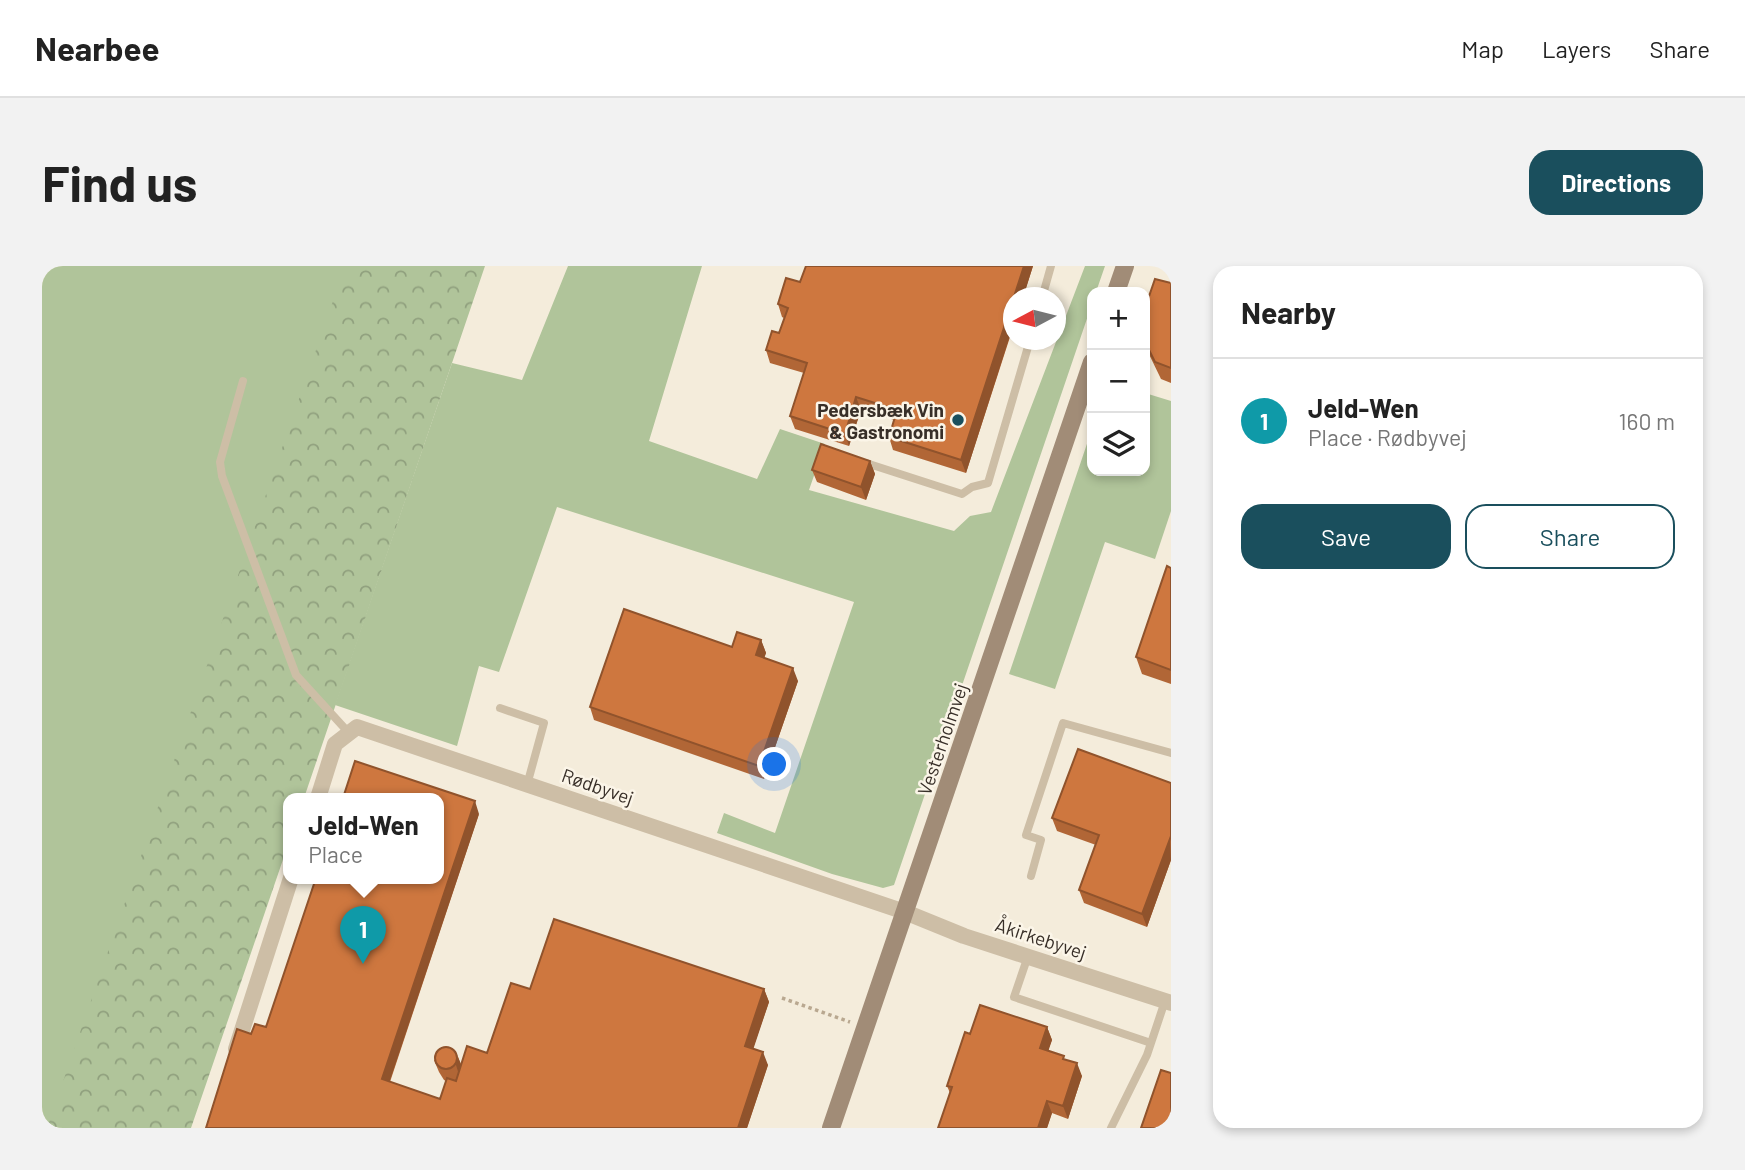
<!DOCTYPE html>
<meta charset="utf-8">
<style>
:root{--surface:#fff;--page:#f2f2f2;--text:#222;--muted:#767676;--line:#e0e0e0;--accent:#1a4f5d}
body{margin:0;font-family:Barlow,sans-serif;background:var(--page);color:var(--text)}
.controls{position:absolute;right:21px;top:21px;display:grid;overflow:hidden;border-radius:14px;box-shadow:0 4px 10px #0003}
.controls button{width:63px;height:63px;display:grid;place-items:center;padding:0;border:0;border-bottom:2px solid var(--line);background:var(--surface);color:var(--text);font:35px sans-serif}
.compass{position:absolute;left:961px;top:21px;width:63px;height:63px;border-radius:50%;background:var(--surface);box-shadow:0 4px 10px #0003;rotate:263deg}
.you{position:absolute;left:733px;top:499px;width:24px;height:24px;margin:-18px;border:5px solid #fff;border-radius:50%;background:#1a73e8;box-shadow:0 0 0 10px #1a73e833}
.badge{display:grid;place-items:center;width:46px;height:46px;border-radius:50%;background:var(--accent);color:#fff;font-size:23px;font-weight:700}
.pin{position:absolute;translate:-50% -58px;filter:drop-shadow(0 2px 4px #0008)}
.pin::after{content:'';position:absolute;top:37px;width:24px;height:21px;background:inherit;clip-path:polygon(0 0,100% 0,50% 100%)}
.popup{position:absolute;left:241px;top:527px;width:161px;height:91px;box-sizing:border-box;display:grid;place-content:center;border-radius:14px;background:var(--surface);filter:drop-shadow(0 2px 5px #0005);font-size:23px;white-space:nowrap;color:var(--muted)}
.popup b{font-size:26px;color:var(--text)}
.popup::after{content:'';position:absolute;left:50%;top:100%;margin-left:-14px;border:14px solid transparent;border-top-color:var(--surface)}
.list{margin:0;padding:0;list-style:none}
h2{display:flex;justify-content:space-between;align-items:center;height:91px;margin:0;padding:0 28px;font-size:30px}
h2 small{font-size:23px;font-weight:400;color:var(--muted)}
.list li{display:grid;grid-template-columns:46px 1fr auto;gap:21px;align-items:center;box-sizing:border-box;height:126px;padding:0 28px;border-top:2px solid var(--line)}
.list b{display:block;font-size:26px;white-space:nowrap}
.list p{margin:0;font-size:23px;white-space:nowrap;color:var(--muted)}
.list em{font-size:23px;font-style:normal;color:var(--muted)}
.actions{display:flex;gap:14px;padding:21px 28px}
.actions a{flex:1;padding:16px 0;border:2px solid var(--accent);border-radius:21px;text-align:center;font-size:24px;color:var(--accent)}
.actions .main{background:var(--accent);color:#fff}
.icon{flex:none;width:38px;height:38px;fill:none;stroke:currentColor;stroke-width:2;stroke-linecap:round;stroke-linejoin:round}
.map{position:relative;flex:none;width:1129px;height:862px;overflow:hidden;border-radius:21px}
header{display:flex;align-items:center;gap:42px;box-sizing:border-box;height:98px;padding:0 35px;background:var(--surface);border-bottom:2px solid var(--line)}
header strong{font-size:33px}
nav{display:flex;gap:38px;margin-inline-start:auto;font-size:24px}
.intro{display:flex;align-items:center;justify-content:space-between;box-sizing:border-box;height:168px;padding:0 42px}
h1{margin:0;font-size:49px}
.button{padding:18px 32px;border-radius:21px;background:var(--accent);color:#fff;font-size:24px;font-weight:700}
main{display:flex;gap:42px;padding:0 42px}
aside{flex:1;background:var(--surface);border-radius:21px;box-shadow:0 4px 10px #0003}
.map>svg:first-child{display:block}
.grass{fill:#b0c49a}
.forest{fill:url(#forest-crowns)}
.lines{fill:none;stroke-linecap:round;stroke-linejoin:round}
.path{stroke:#b9a890;stroke-width:3.5;stroke-dasharray:3.5 3.5;stroke-linecap:butt}
.lane{stroke:#cdbea6;stroke-width:8}
.street{stroke:#cdbea6;stroke-width:16}
.secondary{stroke:#a18c77;stroke-width:18}
.wall{fill:#b16636}
.shaded-wall{fill:#90532c}
.building{fill:#ce773f;stroke:#90532c;stroke-width:2}
.poi-dot{fill:#1a4f5d;stroke:#fbf5e8;stroke-width:2.5}
.labels{text-anchor:middle;dominant-baseline:central;stroke-width:5;stroke-linejoin:round;paint-order:stroke}
.poi-label{font-size:19px;font-weight:bold;fill:#382f28;stroke:#fbf5e8;text-anchor:end}
.street-label{font-size:19px;fill:#382f28;stroke:#fbf5e8}
</style>
<header>
<strong>Nearbee</strong>
<nav><a>Map</a><a>Layers</a><a>Share</a></nav>
</header>
<div class="intro"><h1>Find us</h1><a class="button">Directions</a></div>
<main>
<div class="map">
<svg width="1129" height="862" viewBox="0 0 1129 862">
<defs>
<pattern id="forest-crowns" width="20" height="18" patternUnits="userSpaceOnUse" patternTransform="scale(1.75)"><rect width="20" height="18" fill="#b0c49a"/><path d="M2 6a3 3 0 1 1 6 0M12 15a3 3 0 1 1 6 0" fill="none" stroke="#90a07e"/></pattern>
</defs>
<rect width="100%" height="100%" fill="#f4ecdb"/>
<!-- grass -->
<path class="grass" d="M0 0H308L15 862H0Z
M526 0H660L607 175 715 213 738 163 783 178 767 224 912 265 928 250 949 246 1043 0H1063L1054 26H1050V38L852 619 841 622 790 608 675 567 682 547 733 567 812 336 515 241 457 406 437 400 415 480 293 439 410 97 480 114Z
M1103 127 1129 135V245L1113 293 1063 276 1013 423 967 408 1050 163V205H1103Z"/>
<!-- forest -->
<path class="forest" d="M303 0H443L262 532H246V579L149 862H5Z"/>
<g class="lines">
<!-- path -->
<path class="path" d="M740 732 808 756"/>
<!-- lane -->
<path class="lane" d="M1000 32 1009 0
M201 115 178 196 180 210 254 409 307 467
M824 197 920 228 930 221 946 217 988 74
M458 442 502 457 485 519
M989 610 999 574 984 569 1021 457 1129 487
M986 690 972 731 1109 777
M1069 862 1105 789 1123 735"/>
<!-- street -->
<path class="street" d="M276 532 293 478 315 461 863 646 922 670 1129 737
M194 783 249 612"/>
<!-- secondary -->
<path class="secondary" d="M1074 26 1083 0
M789 862 1050 96"/>
</g>
<!-- wall -->
<path class="wall" d="M764 0H991L924 207 851 184 847 171 852 154 819 144 807 180 753 163 748 150 762 107 728 97 724 84 737 67 742 52 740 51 736 38 758 16Z
M1129 17V117L1119 113 1103 80V42Z
M828 195 833 208 824 234 775 216 770 204Z
M1129 302V418L1100 408 1094 391Z
M719 374 724 387 722 391 756 415 722 513 552 454 548 441 690 381Z
M1129 517V594L1105 661 1042 637 1037 624 1054 579 1015 565 1010 552Z
M437 548 348 816 398 833 404 815 402 814 397 806 392 794 416 791 419 799 445 787 488 723H722L727 736 711 782 726 799 705 862H164L209 768 224 761Z
M1005 761 1010 774 1006 784 1023 793 1040 810 1026 853 1010 847 1005 862H896L908 827 905 820 928 768Z"/>
<!-- shaded-wall -->
<path class="shaded-wall" d="M982 0H991L981 32H972Z
M971 32V60L924 207 919 194Z
M814 131 819 144 807 180 803 168Z
M828 195 833 208 824 234 819 221Z
M719 374 724 387 719 402 714 389Z
M751 402 756 415 722 513 717 500Z
M433 535 437 548 344 826 340 813Z
M1128 570 1129 594 1105 661 1100 648Z
M722 723 727 736 708 793 703 780Z
M1005 761 1010 774 1003 795 998 782Z
M721 786 726 799 705 862H696Z
M416 791 421 803 418 812 414 799Z
M1035 797 1040 810 1026 853 1021 840Z
M1005 835 1010 847 1005 862H996Z"/>
<!-- building -->
<path class="building" d="M764 0H982L919 194 847 171 855 144 814 131 803 168 748 150 765 97 724 84 730 65 737 67 746 42 736 38 744 12 758 16Z
M1113 13 1129 17V102L1113 96 1103 76V42Z
M779 178 828 195 819 221 770 204Z
M1125 300 1129 302V404L1094 391Z
M582 343 690 381 695 366 719 374 714 389 751 402 717 500 548 441Z
M1036 483 1129 517V570L1100 648 1037 624 1057 569 1010 552Z
M313 495 433 535 340 813 398 833 405 812 414 815 425 780 445 787 469 717 488 723 512 653 722 723 703 780 721 786 696 862H164L195 763 209 768 213 758 224 761 274 612H396V532H301Z
M938 739 1005 761 998 782 1022 790 1021 793 1035 797 1021 840 1005 835 996 862H896L910 821 905 820 923 766 928 768Z
M393 792a11 11 0 1 1 22 0a11 11 0 1 1-22 0Z
M1119 804 1129 807V862H1099Z"/>
<!-- markers -->
<circle class="poi-dot" cx="916" cy="154" r="7"/>
<g class="labels">
<!-- poi labels -->
<g class="poi-label">
<text x="902" y="143">Pedersbæk Vin<tspan x="902" dy="22">&amp; Gastronomi</tspan></text>
</g>
<!-- street labels -->
<g class="street-label">
<text transform="translate(900 473) rotate(-71)">Vesterholmvej</text>
<text transform="translate(556 520) rotate(19)">Rødbyvej</text>
<text transform="translate(999 672) rotate(18)">Åkirkebyvej</text>
</g>
</g>
</svg>
<div class="controls">
<button>+</button>
<button>−</button>
<button><svg class="icon" aria-label="layers" viewBox="0 0 24 24"><path d="M12 4l9 5-9 5-9-5zM3 14l9 5 9-5"/></svg></button>
</div>
<svg class="compass" viewBox="-18 -18 36 36"><path d="M0-13l5 13h-10z" fill="#e53935"/><path d="M0 13l5-13h-10z" fill="#767676"/></svg>
<div class="you"></div>
<div class="pin badge" style="left:321px;top:698px;background:#0f9aa8">1</div>
<div class="popup"><b>Jeld-Wen</b>Place</div>
</div>
<aside>
<h2>Nearby<small></small></h2>
<ul class="list">
<li><span class="badge" style="background:#0f9aa8">1</span><div><b>Jeld-Wen</b><p>Place · Rødbyvej</p></div><em>160 m</em></li>
</ul>
<div class="actions"><a class="main">Save</a><a>Share</a></div>
</aside>
</main>
